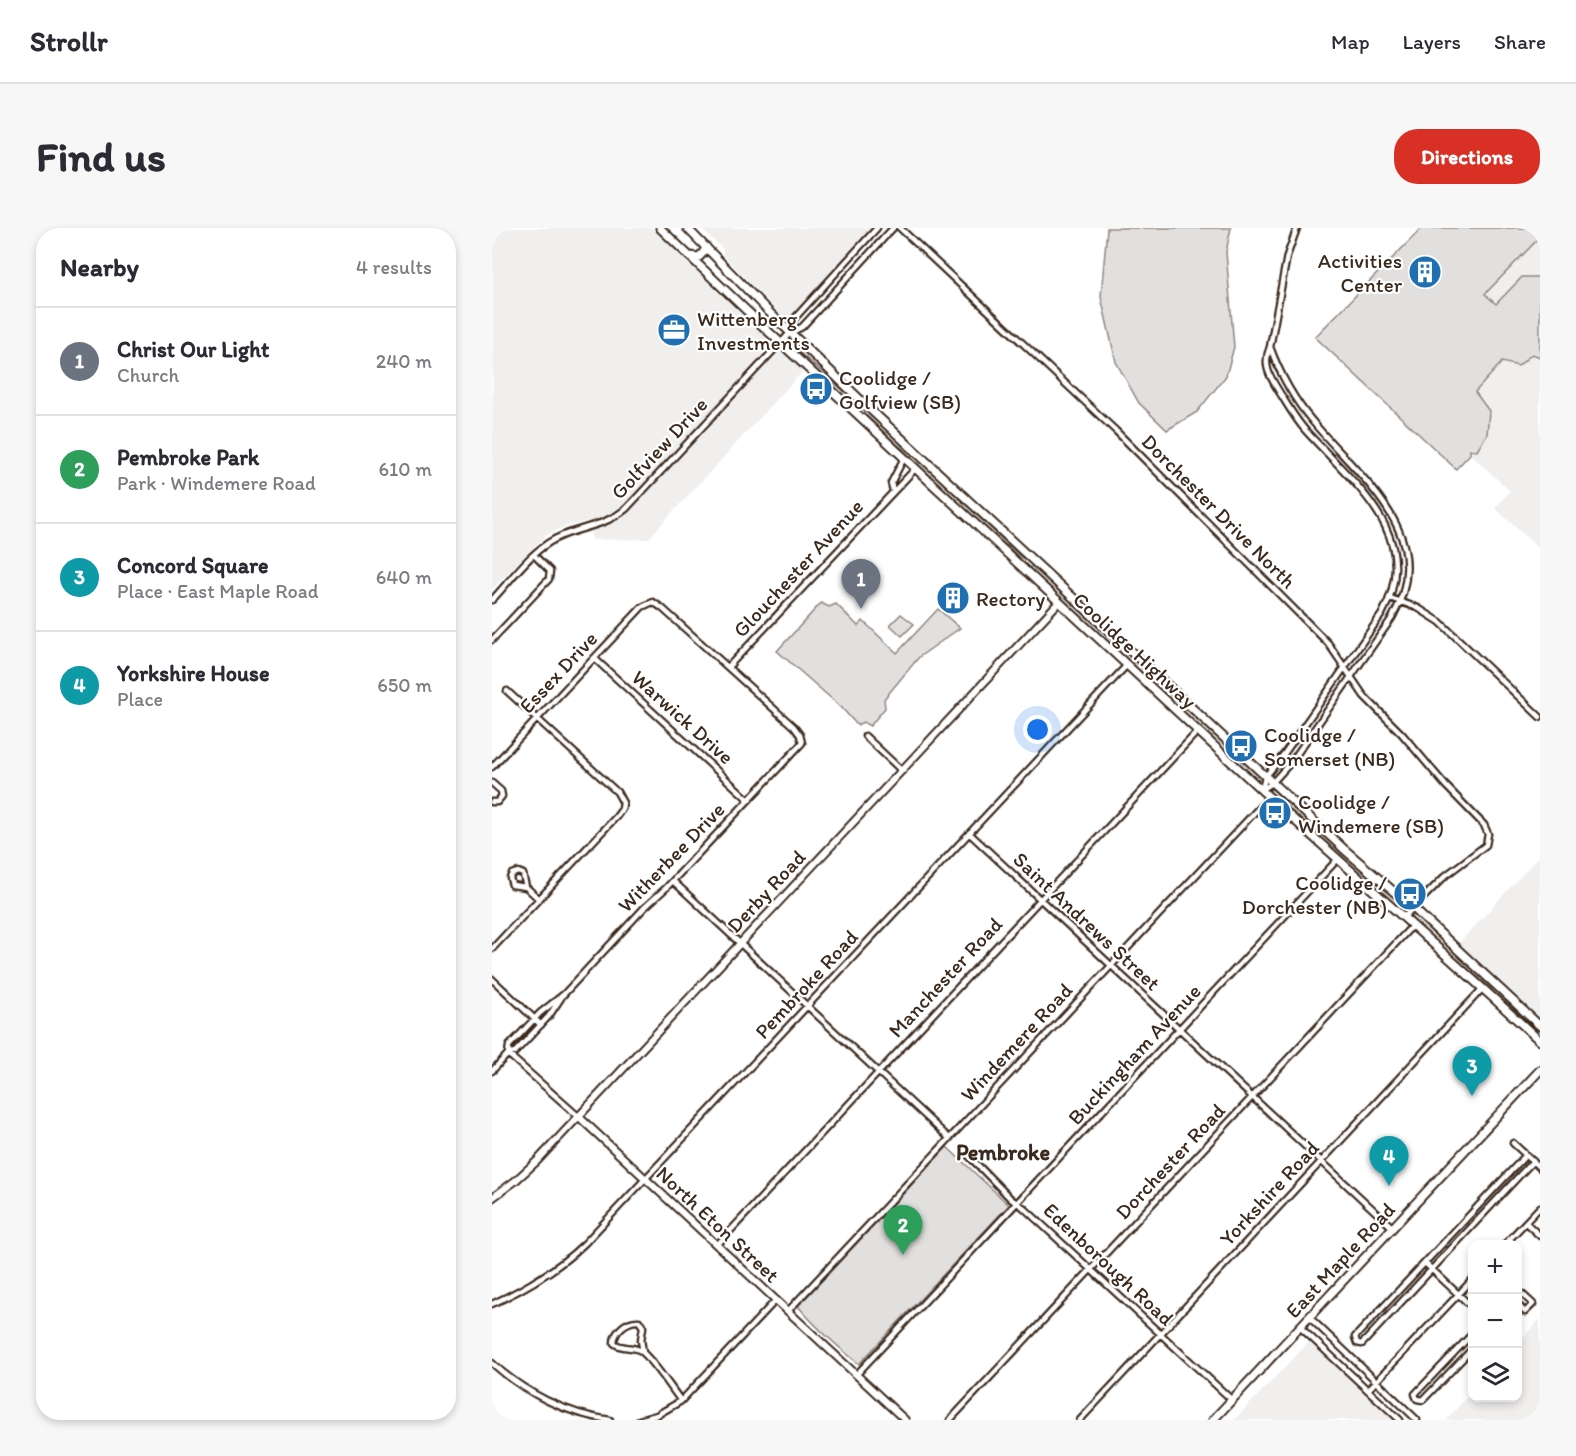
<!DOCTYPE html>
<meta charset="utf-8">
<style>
:root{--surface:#fff;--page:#f7f7f7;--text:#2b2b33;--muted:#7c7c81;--line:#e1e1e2;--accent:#d93025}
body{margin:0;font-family:Itim,sans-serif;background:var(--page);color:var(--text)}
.controls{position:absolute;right:18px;bottom:18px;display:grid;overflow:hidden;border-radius:12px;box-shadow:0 3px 9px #0003}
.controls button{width:54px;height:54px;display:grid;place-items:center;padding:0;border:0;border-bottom:2px solid var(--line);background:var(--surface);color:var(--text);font:30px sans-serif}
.you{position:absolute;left:546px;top:502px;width:21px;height:21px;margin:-15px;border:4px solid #fff;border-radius:50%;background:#1a73e8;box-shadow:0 0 0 9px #1a73e833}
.badge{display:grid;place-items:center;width:39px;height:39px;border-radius:50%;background:var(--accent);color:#fff;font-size:20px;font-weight:700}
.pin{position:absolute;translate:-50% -50px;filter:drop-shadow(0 2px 3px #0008)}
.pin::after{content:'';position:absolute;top:32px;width:21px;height:18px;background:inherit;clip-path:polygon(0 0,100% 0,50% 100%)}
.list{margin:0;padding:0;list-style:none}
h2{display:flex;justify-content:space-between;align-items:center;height:78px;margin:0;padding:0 24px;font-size:26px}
h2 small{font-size:20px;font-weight:400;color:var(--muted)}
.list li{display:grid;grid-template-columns:39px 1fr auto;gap:18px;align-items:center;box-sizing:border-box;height:108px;padding:0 24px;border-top:2px solid var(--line)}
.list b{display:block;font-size:22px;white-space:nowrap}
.list p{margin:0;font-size:20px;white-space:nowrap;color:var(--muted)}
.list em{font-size:20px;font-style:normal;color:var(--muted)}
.icon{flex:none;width:33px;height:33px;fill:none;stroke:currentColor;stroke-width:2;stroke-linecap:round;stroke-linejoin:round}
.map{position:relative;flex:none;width:1048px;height:1192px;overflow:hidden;border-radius:24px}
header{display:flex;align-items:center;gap:36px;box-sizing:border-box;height:84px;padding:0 30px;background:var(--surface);border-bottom:2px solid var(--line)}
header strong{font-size:28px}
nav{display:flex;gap:33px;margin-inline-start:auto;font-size:21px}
.intro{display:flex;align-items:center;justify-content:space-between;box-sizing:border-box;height:144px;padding:0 36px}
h1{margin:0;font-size:42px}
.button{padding:15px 27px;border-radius:24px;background:var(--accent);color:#fff;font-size:21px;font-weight:700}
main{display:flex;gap:36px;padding:0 36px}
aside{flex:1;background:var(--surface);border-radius:24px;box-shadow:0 3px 9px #0003}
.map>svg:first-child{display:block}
.built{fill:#f1efee}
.green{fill:#e2e0de;stroke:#8e857e;stroke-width:1.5}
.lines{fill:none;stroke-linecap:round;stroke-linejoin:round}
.minor-casing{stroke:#3b2a1e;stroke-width:9}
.tertiary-casing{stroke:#3b2a1e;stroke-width:10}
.secondary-casing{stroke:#3b2a1e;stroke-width:11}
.minor{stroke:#fff;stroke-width:4.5}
.tertiary{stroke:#fff;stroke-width:6}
.secondary{stroke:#fff;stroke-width:7}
.labels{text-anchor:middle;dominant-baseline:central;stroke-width:4.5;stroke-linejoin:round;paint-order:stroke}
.poi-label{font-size:21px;fill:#3b2a1e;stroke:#fff;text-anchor:start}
.street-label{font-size:21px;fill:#3b2a1e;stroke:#fff}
.neighbourhood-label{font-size:22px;font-weight:bold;fill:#3b2a1e;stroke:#fff}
</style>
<header>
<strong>Strollr</strong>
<nav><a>Map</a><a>Layers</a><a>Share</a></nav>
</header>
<div class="intro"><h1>Find us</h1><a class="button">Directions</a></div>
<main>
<aside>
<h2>Nearby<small>4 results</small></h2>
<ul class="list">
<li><span class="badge" style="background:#6b7280">1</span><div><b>Christ Our Light</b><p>Church</p></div><em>240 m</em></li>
<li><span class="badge" style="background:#2e9e5b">2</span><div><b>Pembroke Park</b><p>Park · Windemere Road</p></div><em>610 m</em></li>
<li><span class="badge" style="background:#0f9aa8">3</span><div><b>Concord Square</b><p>Place · East Maple Road</p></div><em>640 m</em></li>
<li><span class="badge" style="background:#0f9aa8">4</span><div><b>Yorkshire House</b><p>Place</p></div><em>650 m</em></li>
</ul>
</aside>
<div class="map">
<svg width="1048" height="1192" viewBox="0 0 1048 1192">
<rect width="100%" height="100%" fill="#fff"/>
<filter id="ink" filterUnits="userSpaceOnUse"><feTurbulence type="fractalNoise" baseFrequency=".0167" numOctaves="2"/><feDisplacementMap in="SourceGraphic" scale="12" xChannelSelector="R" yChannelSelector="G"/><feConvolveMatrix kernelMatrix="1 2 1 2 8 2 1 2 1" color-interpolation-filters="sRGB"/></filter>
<g filter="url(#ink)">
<!-- built -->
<path class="built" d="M1 0H160L253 90 312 142 156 311 100 312 96 293 69 300 55 307 40 320 0 361Z
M208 0H383L302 89 295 91 292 90 231 27V21Z
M1048 9V322L1003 280 1018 263 978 226 960 125 1005 78 993 66Z
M1048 627V792L966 716Z
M1048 1091V1192H954L980 1164 981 1170H1026V1115Z
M818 1113 901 1192H742Z"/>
<!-- green -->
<path class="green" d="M615 0H739L734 24 742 119 734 148 705 184 675 202 647 175 624 134 609 69Z
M930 0H1048V9L993 66 1004 76 1030 49H1046L1048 51V129L1040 126 1026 138 1010 134 983 164 997 183 995 206 985 223 978 222V226L964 241 823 109Z
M304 121 369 178 364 181 302 123Z
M375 188 405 216 430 235 531 331 478 288 374 190Z
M540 338 766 547 767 551 763 552 536 341Z
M329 375 337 379 344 376 366 398 371 393 405 425 446 381 468 400 427 429 392 471 393 480 378 498 371 494 365 497 349 479 285 423Z
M409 386 422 396 410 408 398 397Z
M780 561 868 640 914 678V682L910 683 866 646 778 565V562Z
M921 687 925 688 1001 760 999 761 919 691Z
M455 919 517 977 367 1136C345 1118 324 1100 306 1078Z"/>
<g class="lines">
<defs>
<path id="minor" d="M408 0 624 203 836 415 872 468 910 506 954 558 992 597 996 606 994 617 953 648 912 689
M298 105 302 91 385 0
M401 263 399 255 412 230
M898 370 926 380 948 394 1048 489
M0 372C19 352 38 324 63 311 88 298 110 300 134 281L280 124 298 105 310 99 401 0
M0 412 57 351 58 343 42 327
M102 430 257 572
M236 439 423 241
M373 508 410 543
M0 539 150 379 161 374 170 380 302 499 308 507 310 515 174 660 152 680 72 766 48 785 17 818 16 826
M0 555 9 563 10 568 5 574H0
M770 562 773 549 792 526 890 386C933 308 861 255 814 203 804 192 796 178 788 165 778 149 770 137 778 119L795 28 805 0
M770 562 780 555 800 533 900 390C948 306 867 250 821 194 802 172 788 146 778 119
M477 605 901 1000
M181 653 457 910
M34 659 31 646 26 644 20 646 18 650 20 657 34 659 47 671
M0 721 124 589 130 581 131 575 125 564 15 463
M0 751 49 797
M16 826 86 888
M0 843 16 826 23 824 27 820 57 788 69 770
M1021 915 1048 940
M473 924 519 971 531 979 740 1172
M1034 927 863 1109 865 1115 870 1116 1041 933
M1034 995 1048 1008
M1013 1016 1048 979
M225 1017 706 503
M933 1035 981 1080
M1026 1062 1041 1076 1033 1084 1026 1077
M0 1076C35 1060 65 1042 93 1015L635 437
M296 1083 777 569
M817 1089 925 1192
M808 1099 908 1192
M981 1105 923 1166 925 1171 931 1172 981 1120
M151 1124 149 1112 151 1099 147 1093C135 1092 122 1103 122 1115 130 1122 141 1117 149 1123 161 1132 179 1160 189 1173
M0 1135C33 1165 74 1186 118 1192
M364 1147 845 632
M876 1162 981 1051
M147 1192 165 1187 189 1173 284 1072
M458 1192 921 697
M588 1192 991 760"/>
<path id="tertiary" d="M86 888 413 1192
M0 970 23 953 45 933 567 374"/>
<path id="secondary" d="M168 0 278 105 777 569C867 651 959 730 1048 813
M195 0 278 85 381 184 853 622 921 680 1048 798
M197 28 207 29 211 25 214 19
M721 1192 1048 842"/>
</defs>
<!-- minor casing -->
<use href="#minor" class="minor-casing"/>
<!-- tertiary casing -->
<use href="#tertiary" class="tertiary-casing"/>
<!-- secondary casing -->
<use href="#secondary" class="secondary-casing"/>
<!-- minor -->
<use href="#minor" class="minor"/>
<!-- tertiary -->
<use href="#tertiary" class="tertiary"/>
<!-- secondary -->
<use href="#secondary" class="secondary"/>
</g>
</g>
<!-- icons -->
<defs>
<symbol id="building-disc" viewBox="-11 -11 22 22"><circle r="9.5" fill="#1f6fb2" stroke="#fff"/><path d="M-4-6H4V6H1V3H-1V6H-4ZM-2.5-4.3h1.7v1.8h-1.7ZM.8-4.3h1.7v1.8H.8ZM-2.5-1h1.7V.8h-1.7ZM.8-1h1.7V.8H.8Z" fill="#fff"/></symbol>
<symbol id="office-disc" viewBox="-11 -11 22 22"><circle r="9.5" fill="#1f6fb2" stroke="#fff"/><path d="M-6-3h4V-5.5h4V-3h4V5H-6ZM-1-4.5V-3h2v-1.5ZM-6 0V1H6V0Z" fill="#fff"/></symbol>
<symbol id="bus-disc" viewBox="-11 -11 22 22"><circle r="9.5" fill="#1f6fb2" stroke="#fff"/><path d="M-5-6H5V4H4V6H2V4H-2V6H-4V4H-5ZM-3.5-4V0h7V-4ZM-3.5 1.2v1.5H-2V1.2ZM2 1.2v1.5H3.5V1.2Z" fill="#fff"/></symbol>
</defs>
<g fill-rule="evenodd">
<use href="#building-disc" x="914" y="25" width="38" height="38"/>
<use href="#office-disc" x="163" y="83" width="38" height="38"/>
<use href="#bus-disc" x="305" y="142" width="38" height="38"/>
<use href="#building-disc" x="442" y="351" width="38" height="38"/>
<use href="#bus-disc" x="730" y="499" width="38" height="38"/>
<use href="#bus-disc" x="764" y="566" width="38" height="38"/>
<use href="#bus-disc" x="899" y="647" width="38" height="38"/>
</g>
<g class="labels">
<!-- poi labels -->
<g class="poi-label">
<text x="910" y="32" text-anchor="end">Activities<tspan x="910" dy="24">Center</tspan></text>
<text x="205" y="90">Wittenberg<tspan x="205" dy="24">Investments</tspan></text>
<text x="347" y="149">Coolidge /<tspan x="347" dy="24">Golfview (SB)</tspan></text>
<text x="484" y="370">Rectory</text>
<text x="772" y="506">Coolidge /<tspan x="772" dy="24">Somerset (NB)</tspan></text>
<text x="806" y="573">Coolidge /<tspan x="806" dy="24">Windemere (SB)</tspan></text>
<text x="895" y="654" text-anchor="end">Coolidge /<tspan x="895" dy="24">Dorchester (NB)</tspan></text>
</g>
<!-- street labels -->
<g class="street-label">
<text transform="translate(167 220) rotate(-47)">Golfview Drive</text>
<text transform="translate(727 283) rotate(45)">Dorchester Drive North</text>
<text transform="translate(306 340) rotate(-47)">Glouchester Avenue</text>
<text transform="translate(643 422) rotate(43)">Coolidge Highway</text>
<text transform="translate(66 444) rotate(-47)">Essex Drive</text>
<text transform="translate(191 489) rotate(42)">Warwick Drive</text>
<text transform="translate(179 629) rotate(-46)">Witherbee Drive</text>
<text transform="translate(274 663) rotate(-47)">Derby Road</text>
<text transform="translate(595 693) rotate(43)">Saint Andrews Street</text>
<text transform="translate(453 749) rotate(-47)">Manchester Road</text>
<text transform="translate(314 756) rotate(-47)">Pembroke Road</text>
<text transform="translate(524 814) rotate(-47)">Windemere Road</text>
<text transform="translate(642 826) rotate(-47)">Buckingham Avenue</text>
<text transform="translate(678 933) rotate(-47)">Dorchester Road</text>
<text transform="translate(777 965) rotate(-47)">Yorkshire Road</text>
<text transform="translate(226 996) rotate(43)">North Eton Street</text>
<text transform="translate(848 1032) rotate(-47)">East Maple Road</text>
<text transform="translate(617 1036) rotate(43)">Edenborough Road</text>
</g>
<!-- neighbourhood labels -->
<g class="neighbourhood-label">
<text x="511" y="924">Pembroke</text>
</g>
</g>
</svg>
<div class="controls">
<button>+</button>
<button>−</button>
<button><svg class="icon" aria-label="layers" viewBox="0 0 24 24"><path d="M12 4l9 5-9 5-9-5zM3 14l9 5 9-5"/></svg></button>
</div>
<div class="you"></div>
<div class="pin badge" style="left:369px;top:381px;background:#6b7280">1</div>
<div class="pin badge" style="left:411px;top:1027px;background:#2e9e5b">2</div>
<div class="pin badge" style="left:980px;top:868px;background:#0f9aa8">3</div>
<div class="pin badge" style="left:897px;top:958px;background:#0f9aa8">4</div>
</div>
</main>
